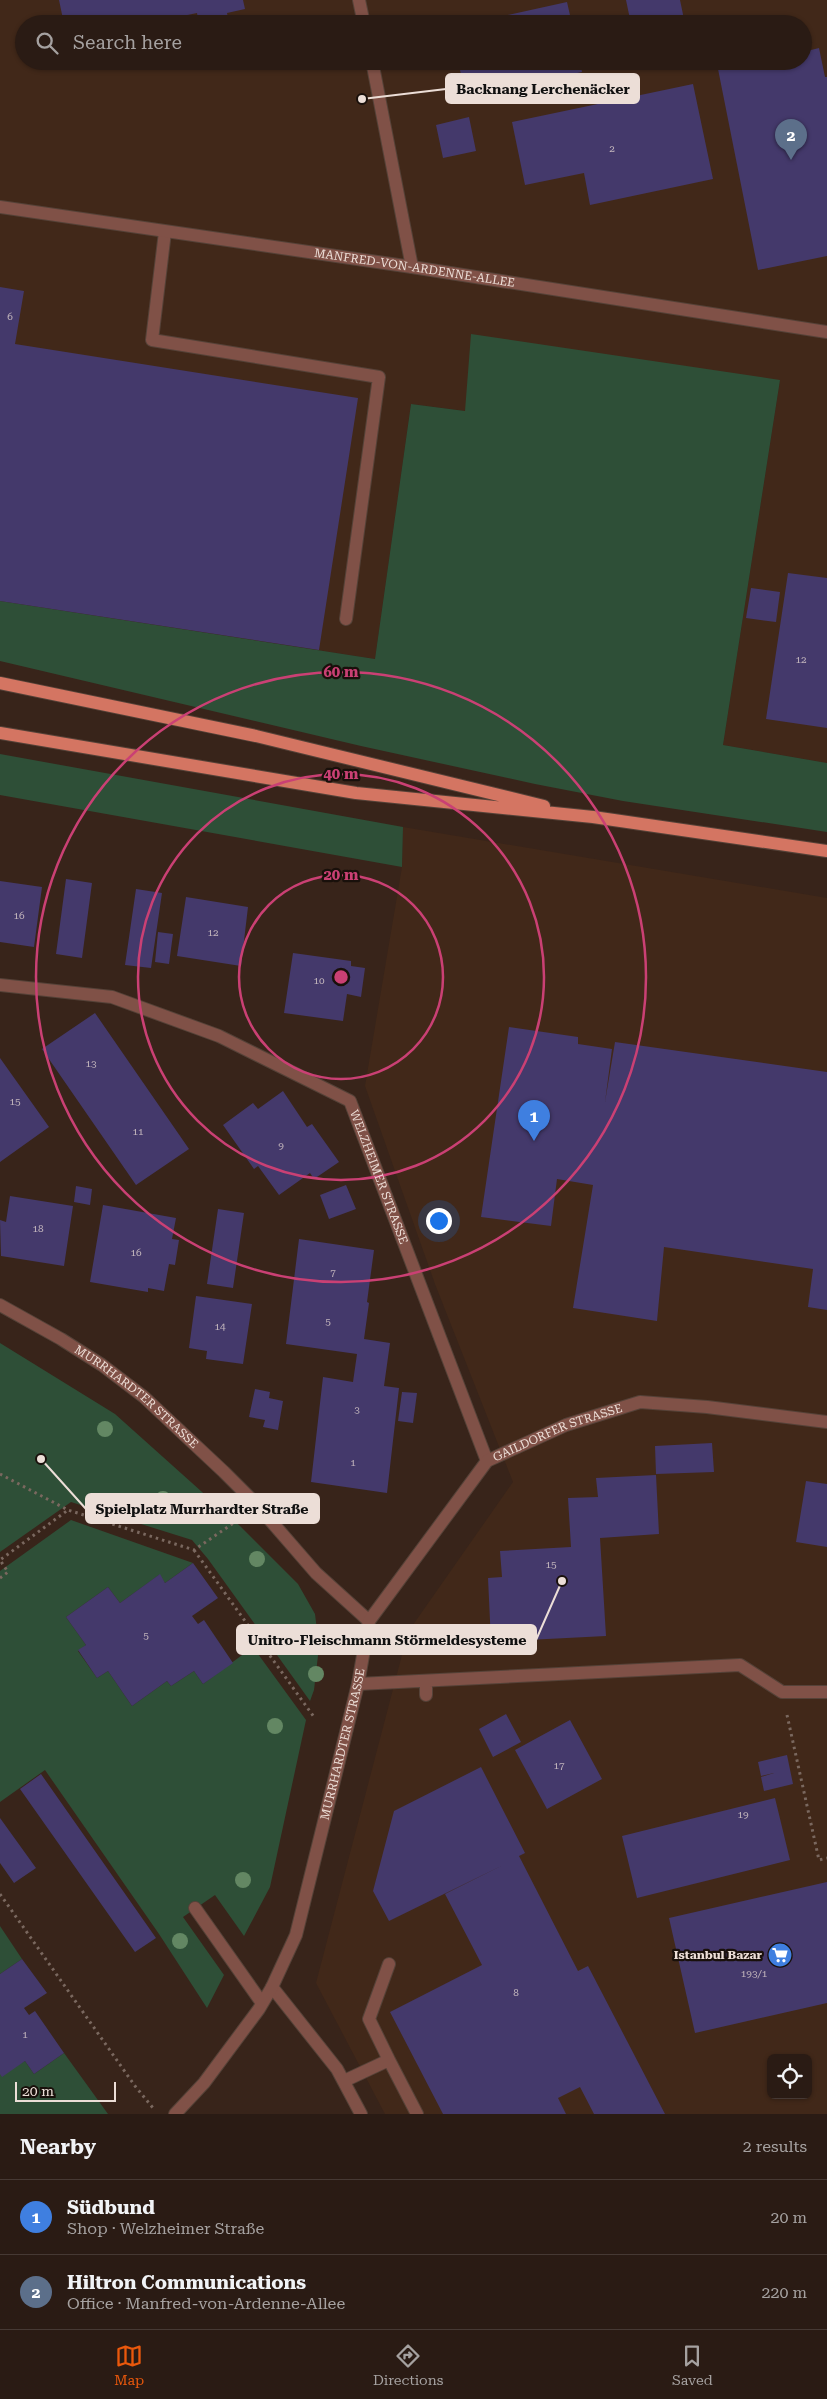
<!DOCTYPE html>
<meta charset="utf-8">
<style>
:root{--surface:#2a1b14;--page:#362822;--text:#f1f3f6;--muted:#a5a1a0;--line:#463934;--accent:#ea580c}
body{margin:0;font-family:"Roboto Serif",serif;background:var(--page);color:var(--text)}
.controls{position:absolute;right:15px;bottom:15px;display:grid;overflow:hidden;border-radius:8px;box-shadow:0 1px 4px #0004}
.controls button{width:45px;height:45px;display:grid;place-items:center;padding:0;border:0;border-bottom:1px solid var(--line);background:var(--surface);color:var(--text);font:25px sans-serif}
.scale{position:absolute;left:15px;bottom:12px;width:101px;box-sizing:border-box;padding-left:5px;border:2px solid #ecded7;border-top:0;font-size:14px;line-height:18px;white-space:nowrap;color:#ecded7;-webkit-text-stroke:4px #19100b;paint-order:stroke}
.you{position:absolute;left:438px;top:1220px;width:18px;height:18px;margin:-12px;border:4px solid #fff;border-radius:50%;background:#1a73e8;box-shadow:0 0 0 8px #1a73e833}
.badge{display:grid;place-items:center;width:32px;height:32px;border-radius:50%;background:var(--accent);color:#fff;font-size:16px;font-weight:700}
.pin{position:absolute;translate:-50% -41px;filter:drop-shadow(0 1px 2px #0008)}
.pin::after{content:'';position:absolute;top:26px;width:18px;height:15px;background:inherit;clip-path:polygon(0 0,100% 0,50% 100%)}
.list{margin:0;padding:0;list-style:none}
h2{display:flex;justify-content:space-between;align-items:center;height:65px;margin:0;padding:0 20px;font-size:21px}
h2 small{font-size:16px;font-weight:400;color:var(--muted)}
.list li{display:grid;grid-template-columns:32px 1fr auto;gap:15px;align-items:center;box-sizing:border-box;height:75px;padding:0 20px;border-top:1px solid var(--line)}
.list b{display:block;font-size:19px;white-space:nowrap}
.list p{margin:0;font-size:16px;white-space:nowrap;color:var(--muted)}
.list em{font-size:16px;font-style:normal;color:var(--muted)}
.icon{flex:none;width:28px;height:28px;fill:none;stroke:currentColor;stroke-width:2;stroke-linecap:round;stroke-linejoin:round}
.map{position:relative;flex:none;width:827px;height:2114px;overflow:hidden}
.search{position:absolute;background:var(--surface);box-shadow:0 1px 4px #0004;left:15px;right:15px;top:15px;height:55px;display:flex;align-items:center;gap:12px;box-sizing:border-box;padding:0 18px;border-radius:28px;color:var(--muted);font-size:19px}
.sheet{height:215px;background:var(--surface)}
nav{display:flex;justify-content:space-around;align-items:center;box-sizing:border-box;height:70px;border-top:1px solid var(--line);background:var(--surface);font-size:14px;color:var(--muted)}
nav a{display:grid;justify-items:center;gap:2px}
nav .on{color:var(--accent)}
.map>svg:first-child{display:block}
.built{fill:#412819;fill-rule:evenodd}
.green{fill:#2e4f37}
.building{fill:#44396b}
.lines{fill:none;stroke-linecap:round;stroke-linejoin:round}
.lane-casing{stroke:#554238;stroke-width:14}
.street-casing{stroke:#554238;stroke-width:14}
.primary-casing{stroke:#554238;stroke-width:14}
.path{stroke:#7a685f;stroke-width:3;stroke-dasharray:2.5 4;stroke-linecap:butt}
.lane{stroke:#805147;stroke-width:12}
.street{stroke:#805147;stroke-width:12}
.primary{stroke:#d47562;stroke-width:12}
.tree{fill:#638763}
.ring{fill:none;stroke:#ca4074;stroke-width:2.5}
.labels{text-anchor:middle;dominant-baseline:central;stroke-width:4.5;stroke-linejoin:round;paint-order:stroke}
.number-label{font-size:10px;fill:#c2b5bc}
.street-label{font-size:12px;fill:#ecded7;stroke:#19100b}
.poi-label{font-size:12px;font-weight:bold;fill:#ecded7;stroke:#19100b;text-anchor:end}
.centre{fill:#ca4074;stroke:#19100b;stroke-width:2.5}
.ring-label{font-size:15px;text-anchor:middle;font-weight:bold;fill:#ca4074;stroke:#19100b;stroke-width:4.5;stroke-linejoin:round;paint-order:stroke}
.leader{fill:none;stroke:#ecded7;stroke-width:2}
.callout-dot{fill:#ecded7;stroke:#19100b;stroke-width:2}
.callout{fill:#ecded7;stroke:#ecded7;stroke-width:2}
.callout-label{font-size:14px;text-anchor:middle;font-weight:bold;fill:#111}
</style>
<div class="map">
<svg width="827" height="2114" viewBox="0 0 827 2114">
<rect width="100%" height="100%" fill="#38241a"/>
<!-- built -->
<path class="built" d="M0 0H827V763L723 745 780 380 465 411 411 404 375 659 0 601ZM24 24H803V61H24Z
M403 827 827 898V2114H385L316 1983 408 1632 513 1482 435 1284 365 1086 402 867ZM771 2058H808V2095H771Z"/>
<!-- green -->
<path class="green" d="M471 334 780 380 723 745 827 763V832L623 801 535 784 361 746 0 661V601L375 659 411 404 465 411Z
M0 754 403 827 402 867 0 795Z
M0 1343 115 1414 240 1526 298 1584 315 1614 319 1647 314 1690 310 1701 208 1559 192 1540 71 1502 0 1552Z
M71 1520 193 1563 165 1583 159 1575 120 1603 108 1587 66 1617 86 1645 78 1651 97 1678 108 1671 132 1706 167 1681 171 1686 194 1671 203 1684 253 1647 306 1720 270 1887 244 1936 215 1895 183 1917 224 1975 207 2008 159 1934 45 1770 0 1802V1571Z
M0 1926 22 1959 0 1974Z
M64 2053 108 2114H0V2074L25 2061 34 2074Z"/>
<!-- building -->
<path class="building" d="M59 0H243L245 9 227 13 228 18 219 24H218L216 15 198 19 197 13 145 24H64Z
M626 0H680L685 24H631Z
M567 2 572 24H472V23Z
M819 48 825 77H827V256L758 270 718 69 755 61H803V52Z
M458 61H580L582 72 466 97Z
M693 84 713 179 590 205 584 173 525 185 512 122Z
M469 117 476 151 443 158 436 125Z
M0 287 24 291 15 344 358 398 319 650 0 601Z
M788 573 827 578V728L766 719Z
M751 588 780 592 776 622 746 618Z
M66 879 92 883 82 958 56 954Z
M0 881 42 887 34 947 0 942Z
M136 889 162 893 151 968 125 965Z
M186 897 248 907 241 966 177 956Z
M158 932 173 934 169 964 155 962Z
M293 953 351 961V966L365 968 361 997 347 994 343 1021 284 1013Z
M95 1013 189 1149 136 1185 42 1049Z
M509 1027 578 1037V1044L612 1049 605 1102 615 1042 827 1072V1310L808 1307 813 1269 664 1247 657 1321 573 1308 593 1185 557 1179 551 1226 481 1217Z
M0 1058 49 1127 0 1162Z
M283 1091 307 1127 312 1124 339 1162 314 1179 310 1173 279 1195 258 1166 254 1169 223 1125 253 1103 258 1109Z
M346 1185 356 1209 329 1219 320 1195Z
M76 1186 92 1189 90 1205 74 1202Z
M10 1196 73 1206 64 1266 1 1256 0 1220 6 1222Z
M103 1205 176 1218 172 1239 179 1240 175 1265 169 1264 164 1291 148 1288V1292L90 1282Z
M218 1209 244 1213 233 1288 207 1284Z
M299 1239 374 1250 367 1302 369 1303 364 1339 390 1343 384 1386 399 1388 387 1493 311 1482 323 1377 353 1382 357 1354 286 1344Z
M196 1296 252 1304 243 1364 206 1359 207 1351 189 1348Z
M255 1389 270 1392 269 1398 283 1401 278 1430 263 1427 265 1420 249 1417Z
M402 1392 417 1393 413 1423 398 1421Z
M712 1443 714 1472 656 1474 655 1446Z
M656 1475 659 1534 600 1538 606 1636 491 1642 488 1578 502 1577 500 1551 571 1547 568 1498 598 1497 596 1478Z
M806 1481 827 1484V1547L796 1542Z
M193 1563 218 1598 192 1616 198 1624 204 1620 233 1663 203 1684 194 1671 171 1686 167 1681 132 1706 108 1671 97 1678 78 1650 86 1645 66 1617 108 1587 120 1603 160 1574 165 1583Z
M506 1714 521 1742 493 1757 479 1729Z
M570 1720 602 1779 547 1809 515 1750Z
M787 1755 793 1784 764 1791 761 1777 774 1773 761 1776 758 1762Z
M481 1767 525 1853 519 1856 578 1971 588 1966 665 2114H594L580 2087 558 2098 566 2114H443L390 2012 482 1965 445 1894 503 1865 389 1921 373 1891 394 1811Z
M41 1774 156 1938 135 1952 20 1789Z
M775 1798 790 1860 637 1898 622 1836Z
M0 1818 36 1868 14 1883 0 1863Z
M827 1882V2003L695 2033 669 1918Z
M22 1959 47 1993 24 2008 29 2015 35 2011 64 2053 34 2074 25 2061 2 2077 0 2074V1974Z"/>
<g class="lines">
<defs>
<path id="lane" d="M165 232 152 340 379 377 346 619
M358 1684 740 1665 782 1692H827
M426 1695V1681
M195 1908 262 2003
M389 2060 369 2019 389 1964
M344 2081 389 2060 417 2114"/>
<g id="street">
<path d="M359 0 364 24"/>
<path d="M372 61 412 267"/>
<path id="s1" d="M0 207 412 267 827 332"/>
<path id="s2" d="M0 985 112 997 219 1036 350 1101 487 1461"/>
<path id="s3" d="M0 1305 61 1339 102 1365 144 1397 224 1472 257 1505 316 1573 369 1621"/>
<path d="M272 1987 337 2069 361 2114"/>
<path id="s4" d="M175 2114 204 2083 259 2009 272 1987 296 1935 358 1684 369 1621 487 1461 566 1425 640 1402 707 1407 827 1422"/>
</g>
<path id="primary" d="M0 683 256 736 544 806
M0 733 356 793 593 817 827 851"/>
</defs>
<!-- lane casing -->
<use href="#lane" class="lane-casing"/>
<!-- street casing -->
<use href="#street" class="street-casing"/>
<!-- primary casing -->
<use href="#primary" class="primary-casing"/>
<!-- path -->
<path class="path" d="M0 1474 68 1510 194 1550 238 1520
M194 1550 314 1717
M0 1578 8 1572 0 1560 68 1510
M787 1715 819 1860 827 1858
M0 1894 135 2086 153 2108"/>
<!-- lane -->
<use href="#lane" class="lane"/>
<!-- street -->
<use href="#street" class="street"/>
<!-- primary -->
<use href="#primary" class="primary"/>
</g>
<!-- trees -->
<g class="tree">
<circle cx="105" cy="1429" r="8"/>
<circle cx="163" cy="1499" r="8"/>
<circle cx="257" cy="1559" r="8"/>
<circle cx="316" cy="1674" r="8"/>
<circle cx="275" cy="1726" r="8"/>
<circle cx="243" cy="1880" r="8"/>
<circle cx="180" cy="1941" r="8"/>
</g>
<!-- distance rings -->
<g class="ring">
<circle cx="341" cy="977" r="102"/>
<circle cx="341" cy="977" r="203"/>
<circle cx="341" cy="977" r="305"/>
</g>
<!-- icons -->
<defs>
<symbol id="supermarket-disc" viewBox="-11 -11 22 22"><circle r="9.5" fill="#3f7fe0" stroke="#19100b"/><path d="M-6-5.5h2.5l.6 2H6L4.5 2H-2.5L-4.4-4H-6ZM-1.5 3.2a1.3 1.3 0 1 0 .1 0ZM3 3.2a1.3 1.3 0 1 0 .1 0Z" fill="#fff"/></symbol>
</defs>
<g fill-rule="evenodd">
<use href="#supermarket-disc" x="766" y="1941" width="28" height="28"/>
</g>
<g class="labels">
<!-- number labels -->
<g class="number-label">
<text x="612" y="148">2</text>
<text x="10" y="316">6</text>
<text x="801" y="659">12</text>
<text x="19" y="915">16</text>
<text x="213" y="932">12</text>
<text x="319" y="980">10</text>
<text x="91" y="1063">13</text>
<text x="15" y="1101">15</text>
<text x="138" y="1131">11</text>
<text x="281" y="1145">9</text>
<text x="38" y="1228">18</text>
<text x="136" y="1252">16</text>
<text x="333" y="1272">7</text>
<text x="328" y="1321">5</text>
<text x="220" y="1326">14</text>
<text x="357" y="1409">3</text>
<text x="353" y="1462">1</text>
<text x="551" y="1564">15</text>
<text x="146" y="1635">5</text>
<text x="559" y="1765">17</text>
<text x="743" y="1814">19</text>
<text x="754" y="1973">193/1</text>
<text x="516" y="1992">8</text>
<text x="25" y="2034">1</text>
</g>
<!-- street labels -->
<g class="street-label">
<text stroke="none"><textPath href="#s1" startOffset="419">MANFRED-VON-ARDENNE-ALLEE</textPath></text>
<text stroke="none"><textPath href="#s2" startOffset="454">WELZHEIMER STRASSE</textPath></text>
<text stroke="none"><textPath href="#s3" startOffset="165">MURRHARDTER STRASSE</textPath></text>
<text stroke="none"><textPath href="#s4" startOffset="815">GAILDORFER STRASSE</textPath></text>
<text stroke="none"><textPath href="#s4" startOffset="414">MURRHARDTER STRASSE</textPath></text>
</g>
<!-- poi labels -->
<g class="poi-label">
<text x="762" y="1955">Istanbul Bazar</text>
</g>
</g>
<circle cx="341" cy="977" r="8" class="centre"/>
<g class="ring-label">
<text x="341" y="677">60 m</text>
<text x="341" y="779">40 m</text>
<text x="341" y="880">20 m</text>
</g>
<!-- callouts -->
<path class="leader" d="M362 99L446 89M41 1459L86 1509M562 1581L536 1640"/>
<g class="callout-dot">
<circle cx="362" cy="99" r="5"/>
<circle cx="41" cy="1459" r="5"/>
<circle cx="562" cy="1581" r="5"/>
</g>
<g class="callout">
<rect x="446" y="74" width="193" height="29" rx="5"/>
<rect x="86" y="1494" width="233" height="29" rx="5"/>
<rect x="237" y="1625" width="299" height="29" rx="5"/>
</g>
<g class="callout-label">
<text x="543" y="94">Backnang Lerchenäcker</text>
<text x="202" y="1514">Spielplatz Murrhardter Straße</text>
<text x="387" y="1645">Unitro-Fleischmann Störmeldesysteme</text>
</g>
</svg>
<div class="controls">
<button><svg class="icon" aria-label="locate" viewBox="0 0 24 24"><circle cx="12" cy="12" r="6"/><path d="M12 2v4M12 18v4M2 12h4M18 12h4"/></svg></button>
</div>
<div class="scale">20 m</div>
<div class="you"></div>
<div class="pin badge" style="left:534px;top:1141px;background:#3f7fe0">1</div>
<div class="pin badge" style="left:791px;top:160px;background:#5c6f8a">2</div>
<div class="search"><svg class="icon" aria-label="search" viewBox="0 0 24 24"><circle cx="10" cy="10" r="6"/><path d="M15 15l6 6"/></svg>Search here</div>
</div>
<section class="sheet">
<h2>Nearby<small>2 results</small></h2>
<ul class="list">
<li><span class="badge" style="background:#3f7fe0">1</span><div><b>Südbund</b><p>Shop · Welzheimer Straße</p></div><em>20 m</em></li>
<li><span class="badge" style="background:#5c6f8a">2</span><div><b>Hiltron Communications</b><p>Office · Manfred-von-Ardenne-Allee</p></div><em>220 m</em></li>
</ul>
</section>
<nav>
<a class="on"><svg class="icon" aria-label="map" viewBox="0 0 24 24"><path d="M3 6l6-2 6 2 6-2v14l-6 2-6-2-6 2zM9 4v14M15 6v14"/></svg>Map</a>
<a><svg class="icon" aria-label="directions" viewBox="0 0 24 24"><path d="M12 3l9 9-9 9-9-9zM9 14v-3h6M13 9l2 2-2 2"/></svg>Directions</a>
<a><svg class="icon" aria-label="saved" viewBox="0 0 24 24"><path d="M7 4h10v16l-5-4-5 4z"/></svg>Saved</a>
</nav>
